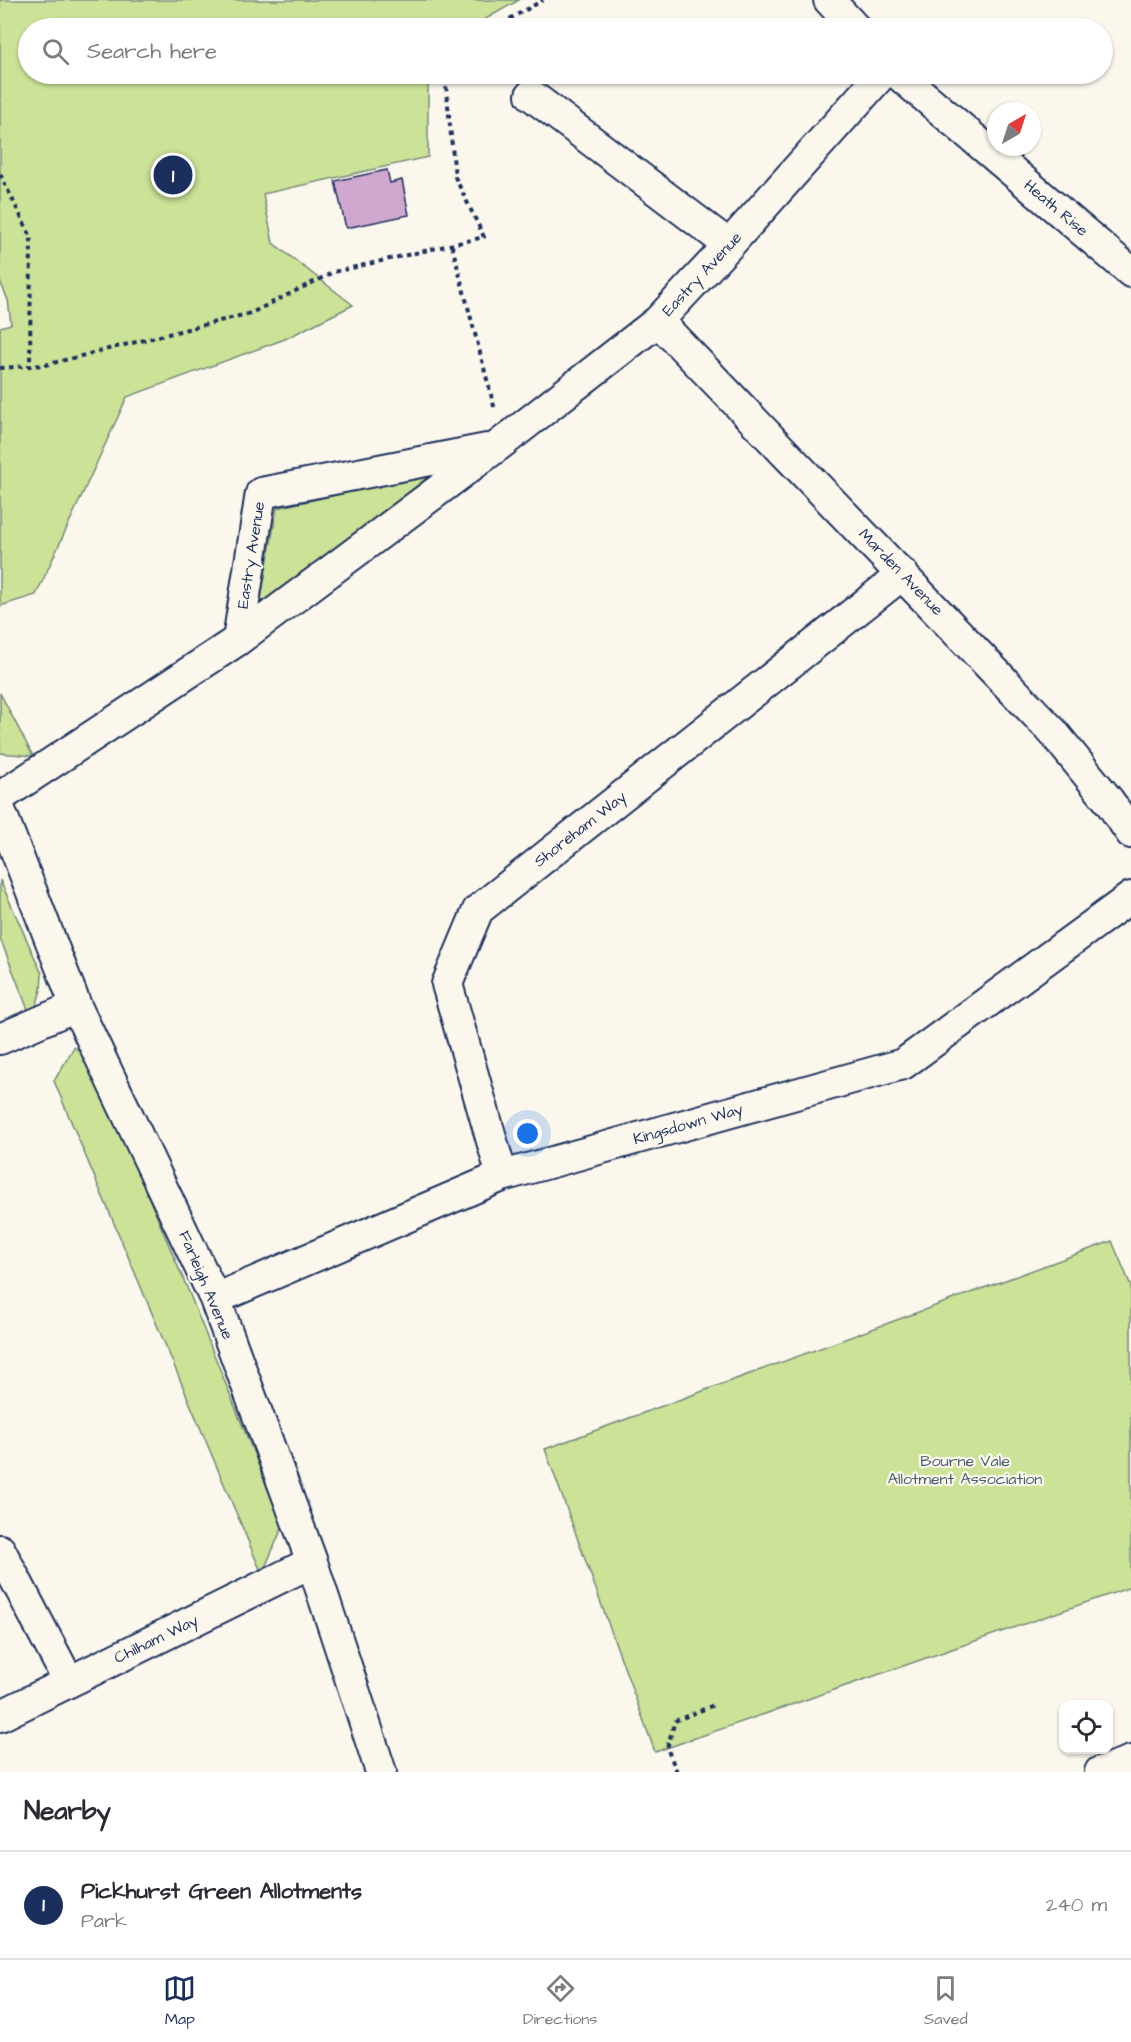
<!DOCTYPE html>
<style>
:root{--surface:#fff;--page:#f7f7f7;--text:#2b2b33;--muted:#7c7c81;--line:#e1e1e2;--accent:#1b2f5e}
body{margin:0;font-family:"Architects Daughter",sans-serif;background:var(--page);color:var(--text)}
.controls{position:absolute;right:18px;bottom:18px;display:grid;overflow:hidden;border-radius:12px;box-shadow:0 2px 4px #0004}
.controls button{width:54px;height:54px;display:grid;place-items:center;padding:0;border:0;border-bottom:2px solid var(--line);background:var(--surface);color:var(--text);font:30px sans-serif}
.compass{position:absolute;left:987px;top:102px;width:54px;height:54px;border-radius:50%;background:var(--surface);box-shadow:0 2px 4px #0004;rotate:39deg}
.you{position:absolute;left:528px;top:1134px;width:21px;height:21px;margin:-15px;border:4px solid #fff;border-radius:50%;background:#1a73e8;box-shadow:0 0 0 9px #1a73e833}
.badge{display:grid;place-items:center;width:39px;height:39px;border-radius:50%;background:var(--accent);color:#fff;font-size:20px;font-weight:700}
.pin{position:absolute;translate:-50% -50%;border:3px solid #fff;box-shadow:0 2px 6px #0006}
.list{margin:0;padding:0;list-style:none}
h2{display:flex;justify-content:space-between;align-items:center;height:78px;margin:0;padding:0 24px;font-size:26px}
h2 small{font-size:20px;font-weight:400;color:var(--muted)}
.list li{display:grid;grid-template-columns:39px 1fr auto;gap:18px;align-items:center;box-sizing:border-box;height:108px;padding:0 24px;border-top:2px solid var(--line)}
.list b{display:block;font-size:22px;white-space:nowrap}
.list p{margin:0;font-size:20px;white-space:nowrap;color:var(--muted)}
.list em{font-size:20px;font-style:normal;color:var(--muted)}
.icon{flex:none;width:33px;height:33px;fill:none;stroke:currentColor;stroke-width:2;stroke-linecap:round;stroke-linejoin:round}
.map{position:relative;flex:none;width:1131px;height:1772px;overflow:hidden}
.search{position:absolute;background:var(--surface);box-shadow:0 2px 4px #0004;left:18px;right:18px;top:18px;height:66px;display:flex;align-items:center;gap:15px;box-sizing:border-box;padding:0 21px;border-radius:33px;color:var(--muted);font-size:22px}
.sheet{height:186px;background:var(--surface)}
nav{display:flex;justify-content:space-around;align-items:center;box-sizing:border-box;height:84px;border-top:2px solid var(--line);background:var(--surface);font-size:16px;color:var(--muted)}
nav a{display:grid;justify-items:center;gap:3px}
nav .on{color:var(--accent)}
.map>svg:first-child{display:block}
.green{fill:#cbe297;stroke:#73887a;stroke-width:1.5}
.building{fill:#d0a8cf;stroke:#1b2f5e;stroke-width:1.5}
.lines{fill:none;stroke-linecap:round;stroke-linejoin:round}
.minor-casing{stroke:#1b2f5e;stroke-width:34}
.path{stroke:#1b2f5e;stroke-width:4;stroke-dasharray:4.5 4.5;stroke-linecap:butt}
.minor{stroke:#fbf7ec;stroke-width:30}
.labels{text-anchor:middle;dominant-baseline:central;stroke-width:4.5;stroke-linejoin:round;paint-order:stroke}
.street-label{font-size:16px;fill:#1b2f5e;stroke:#fbf7ec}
.park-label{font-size:16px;fill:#475c6c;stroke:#fbf7ec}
</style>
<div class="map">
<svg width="1131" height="1772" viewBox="0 0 1131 1772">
<rect width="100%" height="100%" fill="#fbf7ec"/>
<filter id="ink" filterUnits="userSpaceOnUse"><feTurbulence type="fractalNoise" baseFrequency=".0167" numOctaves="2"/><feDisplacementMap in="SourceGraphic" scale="12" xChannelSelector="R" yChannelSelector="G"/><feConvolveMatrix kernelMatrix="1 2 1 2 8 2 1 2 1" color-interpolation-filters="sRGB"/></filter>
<g filter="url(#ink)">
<!-- green -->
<path class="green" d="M0 0H519L470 28H28V74H428V157L263 194 273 243 353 305 285 339 127 397 36 595 0 606V327L11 324 8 300 0 281Z
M432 474 259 609 277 508Z
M0 693 33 756 0 753Z
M0 880 42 974 41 990 32 1020 0 938Z
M74 1047 90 1059 188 1290 283 1526 262 1574 54 1081Z
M1112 1241 1131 1286V1587L655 1752 545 1449Z"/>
<!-- building -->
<path class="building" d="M387 170 390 183 402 180 409 215 346 228 335 181Z"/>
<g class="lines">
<defs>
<path id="minor" d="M829 0 855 28
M898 74 1131 272
M531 95 729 245
M658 321 1053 732 1109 801 1131 833
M238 640 261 493 487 449
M0 797 238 640 503 442 658 321 729 245 882 74
M0 810 76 1006 215 1299 312 1562 381 1772
M0 1039 76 1006
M502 1176 447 984 478 910 903 574
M215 1299 502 1176 903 1064 1131 897
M0 1550 69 1682
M0 1716 312 1562
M1100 1772 1131 1761"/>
</defs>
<!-- minor casing -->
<use href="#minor" class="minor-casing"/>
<!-- path -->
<path class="path" d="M494 28 543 0
M0 174 31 237 30 365
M452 246 495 410
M0 368 45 365 251 313 334 272 484 237 455 177 445 74
M677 1772 667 1748 675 1721 714 1705"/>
<!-- minor -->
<use href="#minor" class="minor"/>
</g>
</g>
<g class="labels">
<!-- street labels -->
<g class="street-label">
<text transform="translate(1056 208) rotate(40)">Heath Rise</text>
<text transform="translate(702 274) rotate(-47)">Eastry Avenue</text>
<text transform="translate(251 555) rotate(-81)">Eastry Avenue</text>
<text transform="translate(901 572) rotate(46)">Marden Avenue</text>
<text transform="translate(580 829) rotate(-38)">Shoreham Way</text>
<text transform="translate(688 1124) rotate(-16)">Kingsdown Way</text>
<text transform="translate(206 1285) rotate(67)">Farleigh Avenue</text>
<text transform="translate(156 1639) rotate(-26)">Chilham Way</text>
</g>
<!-- park labels -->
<g class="park-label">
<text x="965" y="1461">Bourne Vale<tspan x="965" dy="18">Allotment Association</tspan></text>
</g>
</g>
</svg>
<div class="controls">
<button><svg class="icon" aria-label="locate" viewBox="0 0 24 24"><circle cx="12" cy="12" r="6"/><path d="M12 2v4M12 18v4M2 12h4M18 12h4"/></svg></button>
</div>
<svg class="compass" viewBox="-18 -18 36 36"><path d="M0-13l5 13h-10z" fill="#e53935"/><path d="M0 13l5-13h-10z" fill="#7c7c81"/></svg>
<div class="you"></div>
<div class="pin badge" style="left:173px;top:175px">1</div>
<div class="search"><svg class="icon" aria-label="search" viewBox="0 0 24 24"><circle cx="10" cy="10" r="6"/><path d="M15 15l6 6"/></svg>Search here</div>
</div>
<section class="sheet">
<h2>Nearby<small></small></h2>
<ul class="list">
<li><span class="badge">1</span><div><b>Pickhurst Green Allotments</b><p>Park</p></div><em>240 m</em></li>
</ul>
</section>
<nav>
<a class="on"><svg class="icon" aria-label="map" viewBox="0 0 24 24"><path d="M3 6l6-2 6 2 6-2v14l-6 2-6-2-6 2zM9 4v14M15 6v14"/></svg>Map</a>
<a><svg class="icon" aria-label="directions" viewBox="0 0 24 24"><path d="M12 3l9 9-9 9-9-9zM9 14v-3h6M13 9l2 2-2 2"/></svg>Directions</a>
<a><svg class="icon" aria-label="saved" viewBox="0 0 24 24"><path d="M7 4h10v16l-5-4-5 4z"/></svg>Saved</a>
</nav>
